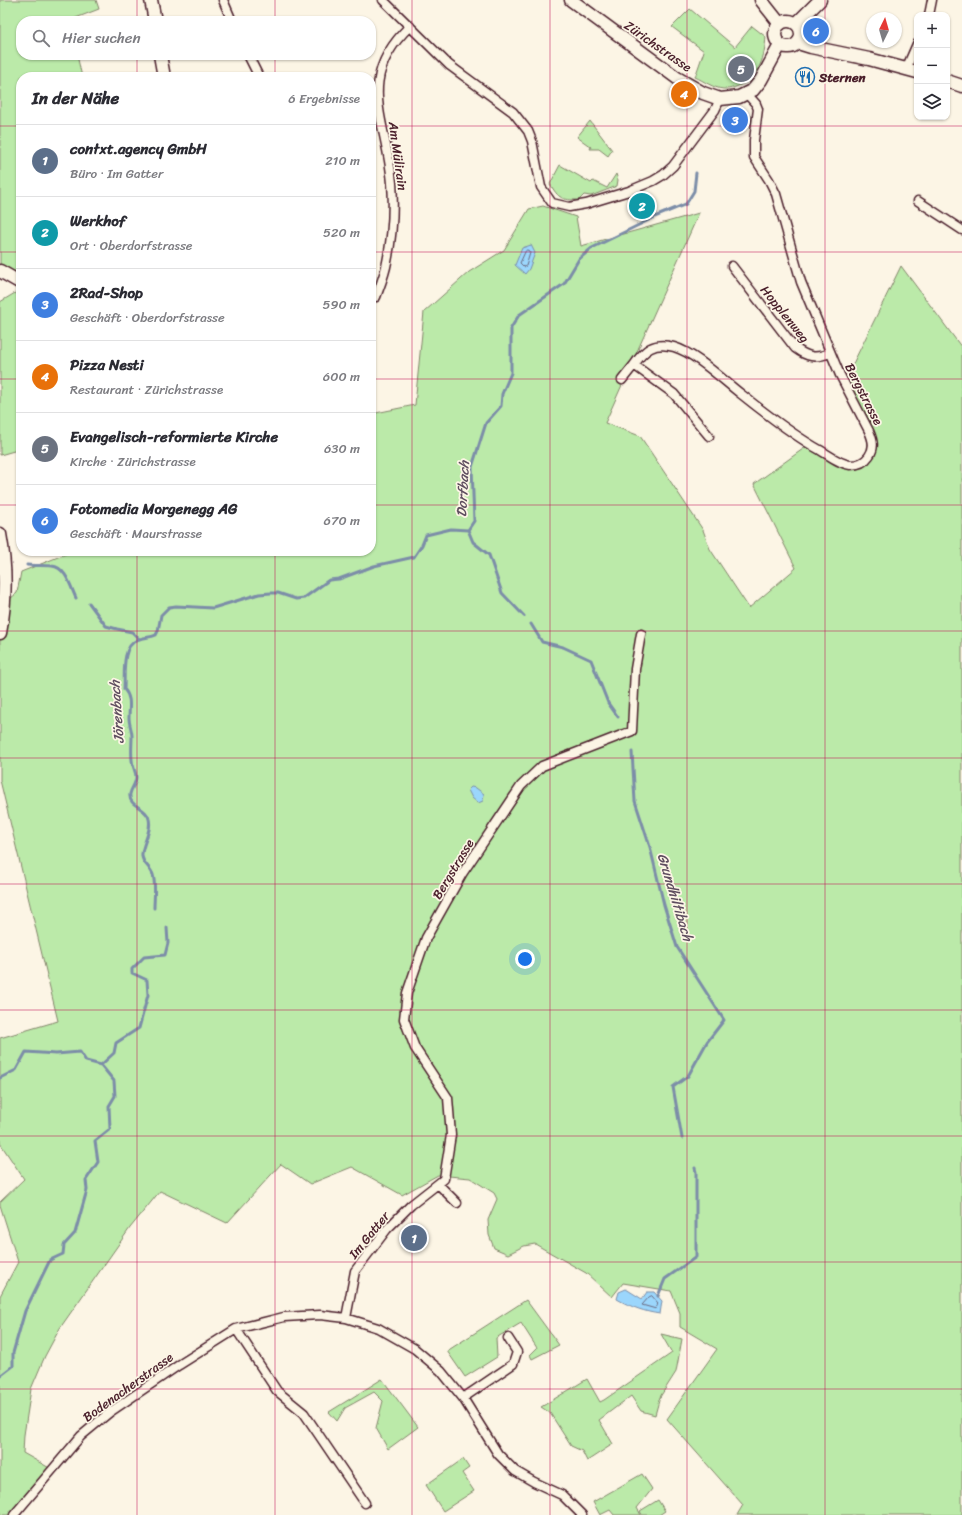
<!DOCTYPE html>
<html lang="de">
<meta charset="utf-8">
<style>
:root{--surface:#fff;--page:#f7f7f7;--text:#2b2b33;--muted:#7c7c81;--line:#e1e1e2;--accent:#1f6fb2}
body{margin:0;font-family:Sriracha,sans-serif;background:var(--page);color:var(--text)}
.controls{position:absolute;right:12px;top:12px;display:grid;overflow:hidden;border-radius:8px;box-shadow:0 1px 3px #0004}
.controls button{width:36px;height:36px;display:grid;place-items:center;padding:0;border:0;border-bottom:1px solid var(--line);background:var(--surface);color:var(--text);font:20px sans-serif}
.compass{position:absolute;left:866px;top:12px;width:36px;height:36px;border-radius:50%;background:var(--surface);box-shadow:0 1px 3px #0004;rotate:5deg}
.you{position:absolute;left:525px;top:959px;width:14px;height:14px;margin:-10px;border:3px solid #fff;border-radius:50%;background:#1a73e8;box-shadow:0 0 0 6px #1a73e833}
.badge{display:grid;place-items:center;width:26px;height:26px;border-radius:50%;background:var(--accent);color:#fff;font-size:13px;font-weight:700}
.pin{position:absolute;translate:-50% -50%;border:2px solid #fff;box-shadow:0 1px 4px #0006}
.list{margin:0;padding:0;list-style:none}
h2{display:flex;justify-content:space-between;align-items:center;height:52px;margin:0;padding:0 16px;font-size:17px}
h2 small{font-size:13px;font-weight:400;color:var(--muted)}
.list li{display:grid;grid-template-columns:26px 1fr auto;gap:12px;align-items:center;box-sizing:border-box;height:72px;padding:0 16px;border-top:1px solid var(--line)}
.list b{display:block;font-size:15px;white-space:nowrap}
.list p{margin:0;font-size:13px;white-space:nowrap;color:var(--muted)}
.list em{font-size:13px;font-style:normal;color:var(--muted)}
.icon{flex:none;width:22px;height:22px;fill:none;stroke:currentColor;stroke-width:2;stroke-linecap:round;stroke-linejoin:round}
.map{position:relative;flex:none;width:962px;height:1515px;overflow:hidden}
.search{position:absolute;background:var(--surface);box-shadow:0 1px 3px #0004;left:16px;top:16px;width:360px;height:44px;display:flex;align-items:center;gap:10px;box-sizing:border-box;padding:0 14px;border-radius:16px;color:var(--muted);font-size:15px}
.panel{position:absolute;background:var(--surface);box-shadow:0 1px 3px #0004;left:16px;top:72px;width:360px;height:484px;border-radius:16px}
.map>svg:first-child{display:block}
.green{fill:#bbeaa9;stroke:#82846a}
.water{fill:#9bd6fc;stroke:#7b8da8}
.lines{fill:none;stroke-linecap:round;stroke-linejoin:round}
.shore{stroke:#6a687f;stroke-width:1}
.stream{stroke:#7b8da8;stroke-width:3}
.street-casing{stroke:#4a1f2b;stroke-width:11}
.secondary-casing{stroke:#4a1f2b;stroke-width:15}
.street{stroke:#fcf5e5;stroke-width:8}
.secondary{stroke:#fcf5e5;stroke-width:12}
.grid{fill:none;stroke:#c2185b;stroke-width:1;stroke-opacity:0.55}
.labels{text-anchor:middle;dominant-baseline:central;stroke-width:3.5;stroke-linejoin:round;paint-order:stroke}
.street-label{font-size:13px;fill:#4a1f2b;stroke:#fcf5e5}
.poi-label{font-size:13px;font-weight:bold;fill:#4a1f2b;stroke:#fcf5e5;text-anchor:start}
.water-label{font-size:14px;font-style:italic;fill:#5e4d5f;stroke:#fcf5e5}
</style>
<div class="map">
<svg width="962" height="1515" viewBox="0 0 962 1515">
<rect width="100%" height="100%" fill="#fcf5e5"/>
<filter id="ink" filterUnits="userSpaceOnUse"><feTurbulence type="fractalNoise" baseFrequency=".025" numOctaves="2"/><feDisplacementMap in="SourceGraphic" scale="8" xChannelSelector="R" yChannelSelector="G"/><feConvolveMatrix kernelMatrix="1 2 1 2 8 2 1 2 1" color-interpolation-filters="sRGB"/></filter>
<g filter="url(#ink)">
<!-- green -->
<path class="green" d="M0 0H96L99 9 68 21H21V55H77L82 77H21V283L0 270Z
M690 9 735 47 752 26 766 37C765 47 764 56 760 65 754 78 738 90 723 89 713 88 704 81 695 77L704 51 672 27Z
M590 121 612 150 608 156 599 149H590L591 147 577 137Z
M560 165 591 183 593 181 607 188 616 174 618 180 617 186 591 196 584 195 579 200C562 200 559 199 550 184Z
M543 206 576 217 581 246 699 213 605 423 640 436 703 530 710 549 749 608 796 568 754 484 810 444 842 463 865 461 869 437 843 384 901 266 962 348V1515H737L743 1505 667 1419 717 1349 680 1327V1313L671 1291 623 1283 612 1297 586 1273 535 1244 524 1246 508 1254 494 1248 489 1235 488 1220 497 1199 494 1193 470 1178 438 1175 402 1195 352 1167 310 1184 281 1164 227 1223 160 1191 130 1228 60 1328 45 1356 31 1389 24 1435 23 1453 53 1470 14 1515H0V1296L18 1262 0 1205V1202L24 1179 0 1143V1038L58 1021 0 780V633L3 605 17 593 21 572 73 551H371V414L415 405 424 312 469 272 504 250 529 209Z
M15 293 21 295V449L0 455V302Z
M526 1300 559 1345 532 1359 530 1355 537 1348 521 1323 496 1338 497 1357 465 1377 447 1351Z
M661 1334 682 1339 676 1372 660 1397 655 1415 641 1411 631 1396 599 1420 613 1444 587 1461 582 1451 571 1446 550 1413 541 1407 587 1379 600 1402 604 1400 672 1353Z
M382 1379 418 1427 388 1449 376 1428 383 1401 374 1392 345 1408 337 1421 329 1412Z
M463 1459 469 1468 462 1473 474 1491 443 1511 426 1485Z
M642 1474 652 1489 637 1508 641 1515H614L610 1510 600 1515 593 1502Z
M658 1500 665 1511 659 1515H642L640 1511Z"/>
<!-- water -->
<path class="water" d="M531 245 535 253 529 269 525 274 515 265 522 248Z
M471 787 476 788 484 794 483 801 478 803 472 798 468 790Z
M626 1289 642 1299 647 1292H654L662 1301 660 1314C645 1312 631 1307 617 1299L619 1292Z"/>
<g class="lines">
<!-- shore -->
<path class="shore" d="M527 250 529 251 530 253 526 266 524 267 520 263 525 252Z
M652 1296 658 1303 656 1309 642 1305 649 1297Z"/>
<!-- stream -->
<path class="stream" d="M468 530 474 521 472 467 486 423 501 406 502 394 511 373V328L519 315 564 284 579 259 592 248 657 216 686 204 694 191 696 173
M468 530 473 542 489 555 502 593 524 616
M27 565C36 566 44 565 52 566 66 567 71 588 76 598
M89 603 106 626 117 629 132 632 139 639
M531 624 542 642 563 647 591 660 608 703 618 717
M632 752 635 801 650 847 664 905 677 947 724 1020 707 1042 688 1076 673 1087 682 1138
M154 908C154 899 156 884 153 875 151 867 141 863 142 854 143 842 152 831 149 819 147 807 128 807 130 794 131 788 136 784 136 777 136 771 132 766 132 760 131 752 132 744 132 736 132 730 129 724 129 718 129 707 132 698 124 689 125 674 121 647 137 640 143 637 150 638 156 635L158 631 161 615 169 607 176 606 213 608 259 594 271 593H278L296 599 304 598 329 580 339 579 374 566 414 557 422 545 426 535 451 529 468 530
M0 1078 16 1070 26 1052 56 1054 80 1052 86 1061 101 1065
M658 1296 665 1279 696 1257V1172L695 1168
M0 1376 13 1366V1353L25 1311 50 1260 63 1254 64 1245 75 1233 87 1190 86 1180 98 1162 95 1141 110 1129 109 1106 115 1096 114 1081 101 1065 114 1053 116 1043 139 1028 148 995 147 980 132 973V969L144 957 165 955 168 943 167 928"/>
<defs>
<path id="street" d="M223 0 232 21
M383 0 449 65 513 112 528 131 532 141 541 187 552 203 569 207 586 204 629 191 653 181 663 175 673 166 715 110 720 99
M929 15 932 0
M248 55 259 77
M906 69 917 44
M918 201 962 230
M732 266 795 348C807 357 815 359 830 353
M376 297C380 286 385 274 387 262 392 237 394 209 392 183 387 120 354 79 410 26
M622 380 634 365
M709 436 674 394 634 365C644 350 654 341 674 347 695 353 723 380 741 394 766 414 793 435 820 450 830 456 840 464 850 465 858 465 865 462 869 456 875 448 873 440 869 431L840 375 801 282 776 194 769 180 754 157V140L758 109 756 104 747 94
M438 1184 457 1203
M346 1318 355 1271 387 1229 411 1205 444 1179 451 1135 448 1098 415 1048 404 1019 407 993 426 938 462 874 521 786 542 766 632 731 635 669 641 634
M236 1329 277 1391 304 1413 365 1503
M463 1398 513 1364 517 1352 508 1338
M14 1515 81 1436 110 1412 179 1365 236 1329 284 1317 320 1315 346 1318 378 1328 415 1349 441 1371 463 1398 498 1454 515 1471 534 1482 562 1495 582 1515"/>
<path id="secondary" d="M151 0 155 21
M571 0 677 78 703 93 720 99 739 97 753 90 761 80 780 45
M761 0 780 24
M775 34a13 13 0 1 1 26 0a13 13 0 1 1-26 0Z
M796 24 820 0
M798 43 811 47 869 59 917 72
M160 55 164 77
M947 81 962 86
M0 271 21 283
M0 534C6 566 6 601 0 633"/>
</defs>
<!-- street casing -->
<use href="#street" class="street-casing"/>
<!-- secondary casing -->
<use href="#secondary" class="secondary-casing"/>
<!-- street -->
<use href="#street" class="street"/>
<!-- secondary -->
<use href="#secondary" class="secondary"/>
</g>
</g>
<!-- grid -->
<path class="grid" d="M137 0V21M275 0V21M412 0V1515M550 0V1515M687 0V1515M825 0V1515M137 55V77M275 55V77M0 126H21M371 126H962M0 252H21M371 252H962M0 379H21M371 379H962M0 505H21M371 505H962M137 551V1515M275 551V1515M0 631H962M0 758H962M0 884H962M0 1010H962M0 1136H962M0 1262H962M0 1389H962"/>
<!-- icons -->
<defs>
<symbol id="restaurant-ring" viewBox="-11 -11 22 22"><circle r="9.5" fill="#fcf5e5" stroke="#1f6fb2" stroke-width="1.5"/><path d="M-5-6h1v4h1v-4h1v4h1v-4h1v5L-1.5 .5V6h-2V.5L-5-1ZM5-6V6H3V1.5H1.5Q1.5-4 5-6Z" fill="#1f6fb2"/></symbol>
</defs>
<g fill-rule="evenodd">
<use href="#restaurant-ring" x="794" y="66" width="22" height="22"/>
</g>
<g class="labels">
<!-- street labels -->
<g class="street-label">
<text transform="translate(658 46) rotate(35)">Zürichstrasse</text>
<text transform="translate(398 156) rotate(82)">Am Mülirain</text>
<text transform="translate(785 314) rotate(51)">Hopplenweg</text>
<text transform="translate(864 394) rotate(63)">Bergstrasse</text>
<text transform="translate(453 869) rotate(-59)">Bergstrasse</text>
<text transform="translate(369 1235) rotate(-51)">Im Gatter</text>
<text transform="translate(128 1387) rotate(-36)">Bodenacherstrasse</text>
</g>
<!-- poi labels -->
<g class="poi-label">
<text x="819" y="77">Sternen</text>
</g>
<!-- water labels -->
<g class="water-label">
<text transform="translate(463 489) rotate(-87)">Dorfbach</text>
<text transform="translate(117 712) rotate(-94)">Jörenbach</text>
<text transform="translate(675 897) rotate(73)">Grundhiltibach</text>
</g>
</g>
</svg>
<div class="controls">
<button>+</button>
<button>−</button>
<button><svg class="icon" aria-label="layers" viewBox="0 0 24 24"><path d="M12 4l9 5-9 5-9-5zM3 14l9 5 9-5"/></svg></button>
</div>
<svg class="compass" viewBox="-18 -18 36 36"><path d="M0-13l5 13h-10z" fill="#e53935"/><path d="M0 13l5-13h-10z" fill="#7c7c81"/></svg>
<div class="you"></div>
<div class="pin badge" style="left:414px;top:1238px;background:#5c6f8a">1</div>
<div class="pin badge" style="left:642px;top:206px;background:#0f9aa8">2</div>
<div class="pin badge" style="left:735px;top:120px;background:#3f7fe0">3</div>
<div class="pin badge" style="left:684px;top:94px;background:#e8710a">4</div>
<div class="pin badge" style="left:741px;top:69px;background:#6b7280">5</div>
<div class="pin badge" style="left:816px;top:31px;background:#3f7fe0">6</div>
<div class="search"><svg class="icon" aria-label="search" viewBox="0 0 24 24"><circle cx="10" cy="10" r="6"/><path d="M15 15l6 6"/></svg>Hier suchen</div>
<section class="panel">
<h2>In der Nähe<small>6 Ergebnisse</small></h2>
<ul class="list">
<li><span class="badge" style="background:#5c6f8a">1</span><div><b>contxt.agency GmbH</b><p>Büro · Im Gatter</p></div><em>210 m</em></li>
<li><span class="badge" style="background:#0f9aa8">2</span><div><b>Werkhof</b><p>Ort · Oberdorfstrasse</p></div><em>520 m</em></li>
<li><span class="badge" style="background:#3f7fe0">3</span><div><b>2Rad-Shop</b><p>Geschäft · Oberdorfstrasse</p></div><em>590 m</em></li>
<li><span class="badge" style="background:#e8710a">4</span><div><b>Pizza Nesti</b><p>Restaurant · Zürichstrasse</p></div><em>600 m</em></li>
<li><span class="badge" style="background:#6b7280">5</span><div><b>Evangelisch-reformierte Kirche</b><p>Kirche · Zürichstrasse</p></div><em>630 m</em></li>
<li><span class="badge" style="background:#3f7fe0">6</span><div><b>Fotomedia Morgenegg AG</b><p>Geschäft · Maurstrasse</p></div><em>670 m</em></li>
</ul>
</section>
</div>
